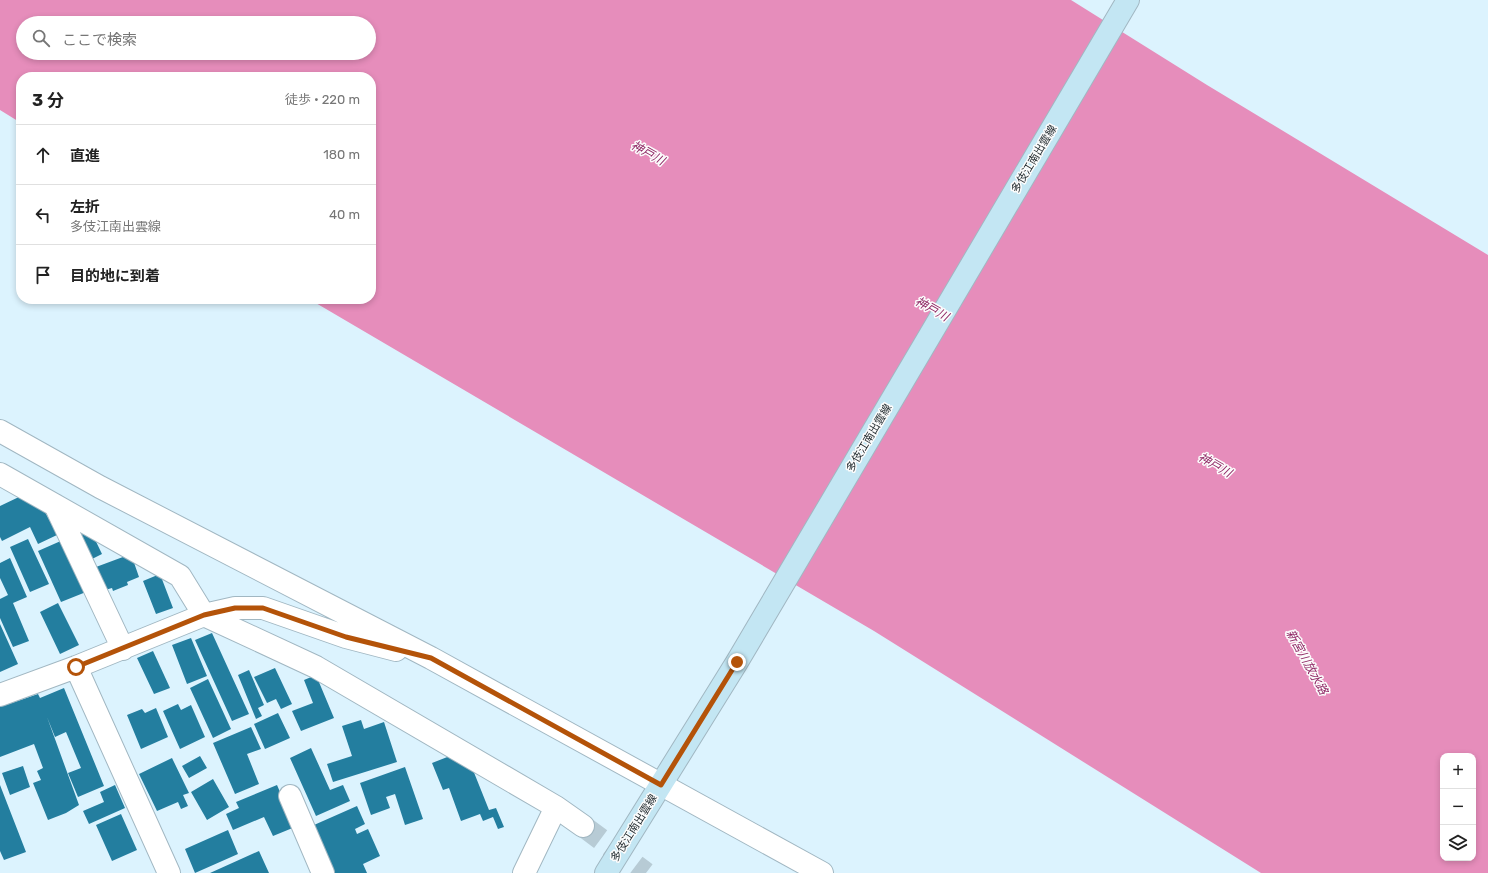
<!DOCTYPE html>
<html lang="ja">
<meta charset="utf-8">
<style>
:root{--surface:#fff;--page:#f6f6f6;--text:#222;--muted:#767676;--line:#e0e0e0}
body{margin:0;font-family:Rubik,"Noto Sans JP",sans-serif;background:var(--page);color:var(--text)}
.controls{position:absolute;right:12px;bottom:12px;display:grid;overflow:hidden;border-radius:8px;box-shadow:0 2px 6px #0003}
.controls button{width:36px;height:36px;display:grid;place-items:center;padding:0;border:0;border-bottom:1px solid var(--line);background:var(--surface);color:var(--text);font:20px sans-serif}
.stop{position:absolute;width:12px;height:12px;margin:-9px;border:3px solid #b45309;border-radius:50%;background:#fff}
.stop.end{background:#b45309;border-color:#fff;box-shadow:0 1px 4px #0008}
.list{margin:0;padding:0;list-style:none}
h2{display:flex;justify-content:space-between;align-items:center;height:52px;margin:0;padding:0 16px;font-size:17px}
h2 small{font-size:13px;font-weight:400;color:var(--muted)}
.list li{display:grid;grid-template-columns:26px 1fr auto;gap:12px;align-items:center;box-sizing:border-box;height:60px;padding:0 16px;border-top:1px solid var(--line)}
.list b{display:block;font-size:15px;white-space:nowrap}
.list p{margin:0;font-size:13px;white-space:nowrap;color:var(--muted)}
.list em{font-size:13px;font-style:normal;color:var(--muted)}
.icon{flex:none;width:22px;height:22px;fill:none;stroke:currentColor;stroke-width:2;stroke-linecap:round;stroke-linejoin:round}
.map{position:relative;flex:none;width:1488px;height:873px;overflow:hidden}
.search{position:absolute;background:var(--surface);box-shadow:0 2px 6px #0003;left:16px;top:16px;width:360px;height:44px;display:flex;align-items:center;gap:10px;box-sizing:border-box;padding:0 14px;border-radius:22px;color:var(--muted);font-size:15px}
.panel{position:absolute;background:var(--surface);box-shadow:0 2px 6px #0003;left:16px;top:72px;width:360px;height:232px;border-radius:16px}
.map>svg:first-child{display:block}
.water{fill:#e68dbb;fill-rule:evenodd}
.building{fill:#237e9f}
.lines{fill:none;stroke-linecap:round;stroke-linejoin:round}
.street-tunnel{stroke:#b7cbd5;stroke-width:22;stroke-dasharray:22 11;stroke-linecap:butt}
.street-casing{stroke:#a1b7c2;stroke-width:24}
.secondary-casing{stroke:#a1b7c2;stroke-width:24}
.street{stroke:#fff;stroke-width:22}
.secondary{stroke:#c3e6f3;stroke-width:22}
.route{stroke:#b45309;stroke-width:5}
.labels{text-anchor:middle;dominant-baseline:central;stroke-width:3;stroke-linejoin:round;paint-order:stroke}
.street-label{font-size:11px;fill:#232c30;stroke:#fcfcfc}
.water-label{font-size:12px;font-style:italic;fill:#902966;stroke:#fcfcfc}
</style>
<div class="map">
<svg width="1488" height="873" viewBox="0 0 1488 873">
<rect width="100%" height="100%" fill="#dcf3fe"/>
<!-- water -->
<path class="water" d="M0 0H1071L1207 85 1488 255V873H1261L874 631 309 299H371V77H21V123L0 110ZM23 23H369V53H23ZM1443 756H1473V858H1443Z"/>
<!-- building -->
<path class="building" d="M21 496 44 510 57 535 38 544 30 527 2 541 0 537V506Z
M88 525 102 554 88 561 75 531Z
M28 539 49 584 30 592 10 547Z
M63 540 86 592 61 602 38 551Z
M131 554 139 577 127 582 128 585 113 591 112 588 105 590 96 567Z
M10 558 27 597 13 603 29 641 13 647 0 618V599L8 595 0 578V563Z
M160 574 173 608 156 614 143 581Z
M58 603 79 645 60 654 40 612Z
M0 624 18 664 0 672Z
M212 633 249 714 232 721 195 640Z
M191 638 207 676 187 684 172 645Z
M153 651 170 688 154 694 137 658Z
M275 668 292 704 281 709 276 699 267 703 254 677Z
M249 670 264 705 258 708 262 716 256 719 238 675Z
M316 675 334 718 301 731 292 711 313 703 304 680Z
M208 679 231 729 213 738 190 688Z
M64 688 104 786 78 797 68 773 81 768 66 732 55 737 47 717 79 805 66 813 48 820 33 783 41 780 37 771 43 768 34 744 0 757V707L38 694 40 698Z
M178 704 181 710 191 705 205 737 180 749 163 711Z
M156 708 168 737 141 749 127 715 142 709 145 713Z
M278 713 290 738 265 749 254 724Z
M361 720 364 729 384 722 397 762 333 782 327 764 352 756 342 726Z
M251 727 261 749 247 754 259 784 235 794 213 743Z
M311 748 330 790 343 785 350 801 316 816 290 758Z
M455 754 459 764 469 760 489 810 496 808 504 827 498 829 493 817 483 821 480 814 461 821 449 788 443 790 432 763Z
M200 756 207 768 189 778 182 766Z
M172 758 189 793 183 795 188 806 181 809 178 802 157 811 139 774Z
M23 766 30 787 10 795 2 773Z
M405 767 423 819 405 825 395 794 386 797 390 808 371 815 360 783Z
M213 779 229 807 207 820 191 792Z
M0 785 26 852 4 860 0 851Z
M115 785 125 808 89 824 83 811 104 802 100 792Z
M277 785 295 827 273 836 264 817 233 830 226 814 239 808 236 802Z
M357 806 365 824 355 829 357 834 368 829 380 856 363 864 367 873H335L314 825Z
M121 814 137 850 112 861 96 825Z
M228 830 238 854 195 873 185 849Z
M259 851 269 873H210Z"/>
<g class="lines">
<!-- street-tunnel -->
<path class="street-tunnel" d="M583 826 646 873"/>
<defs>
<path id="street" d="M0 431 100 487 431 658 822 873
M0 474 180 576 204 615 316 667 556 807 583 826
M55 505 123 649
M76 667 169 873
M0 695 76 667 204 615 235 608H263L346 637 396 650
M290 796 323 873
M524 873 556 807"/>
<path id="secondary" d="M606 873 737 662 1128 0"/>
</defs>
<!-- street casing -->
<use href="#street" class="street-casing"/>
<!-- secondary casing -->
<use href="#secondary" class="secondary-casing"/>
<!-- street -->
<use href="#street" class="street"/>
<!-- secondary -->
<use href="#secondary" class="secondary"/>
</g>
<g class="lines">
<!-- route -->
<path class="route" d="M76 667 204 615 235 608H263L346 637 431 658 661 785 737 662"/>
</g>
<g class="labels">
<!-- street labels -->
<g class="street-label">
<text transform="translate(1034 159) rotate(-59)">多伎江南出雲線</text>
<text transform="translate(869 438) rotate(-59)">多伎江南出雲線</text>
<text transform="translate(634 828) rotate(-58)">多伎江南出雲線</text>
</g>
<!-- water labels -->
<g class="water-label">
<text transform="translate(648 153) rotate(29)">神戸川</text>
<text transform="translate(932 309) rotate(29)">神戸川</text>
<text transform="translate(1215 465) rotate(30)">神戸川</text>
<text transform="translate(1307 662) rotate(61)">新宮川放水路</text>
</g>
</g>
</svg>
<div class="controls">
<button>+</button>
<button>−</button>
<button><svg class="icon" aria-label="layers" viewBox="0 0 24 24"><path d="M12 4l9 5-9 5-9-5zM3 14l9 5 9-5"/></svg></button>
</div>
<div class="stop" style="left:76px;top:667px"></div>
<div class="stop end" style="left:737px;top:662px"></div>
<div class="search"><svg class="icon" aria-label="search" viewBox="0 0 24 24"><circle cx="10" cy="10" r="6"/><path d="M15 15l6 6"/></svg>ここで検索</div>
<section class="panel">
<h2>3 分<small>徒歩 · 220 m</small></h2>
<ul class="list">
<li><svg class="icon" aria-label="ahead" viewBox="0 0 24 24"><path d="M12 20V5M6 11l6-6 6 6"/></svg><div><b>直進</b></div><em>180 m</em></li>
<li><svg class="icon" aria-label="left" viewBox="0 0 24 24"><path d="M17 20v-9H6M10 6l-5 5 5 5"/></svg><div><b>左折</b><p>多伎江南出雲線</p></div><em>40 m</em></li>
<li><svg class="icon" aria-label="arrive" viewBox="0 0 24 24"><path d="M6 21V4h12l-3 4 3 4H6"/></svg><div><b>目的地に到着</b></div></li>
</ul>
</section>
</div>
